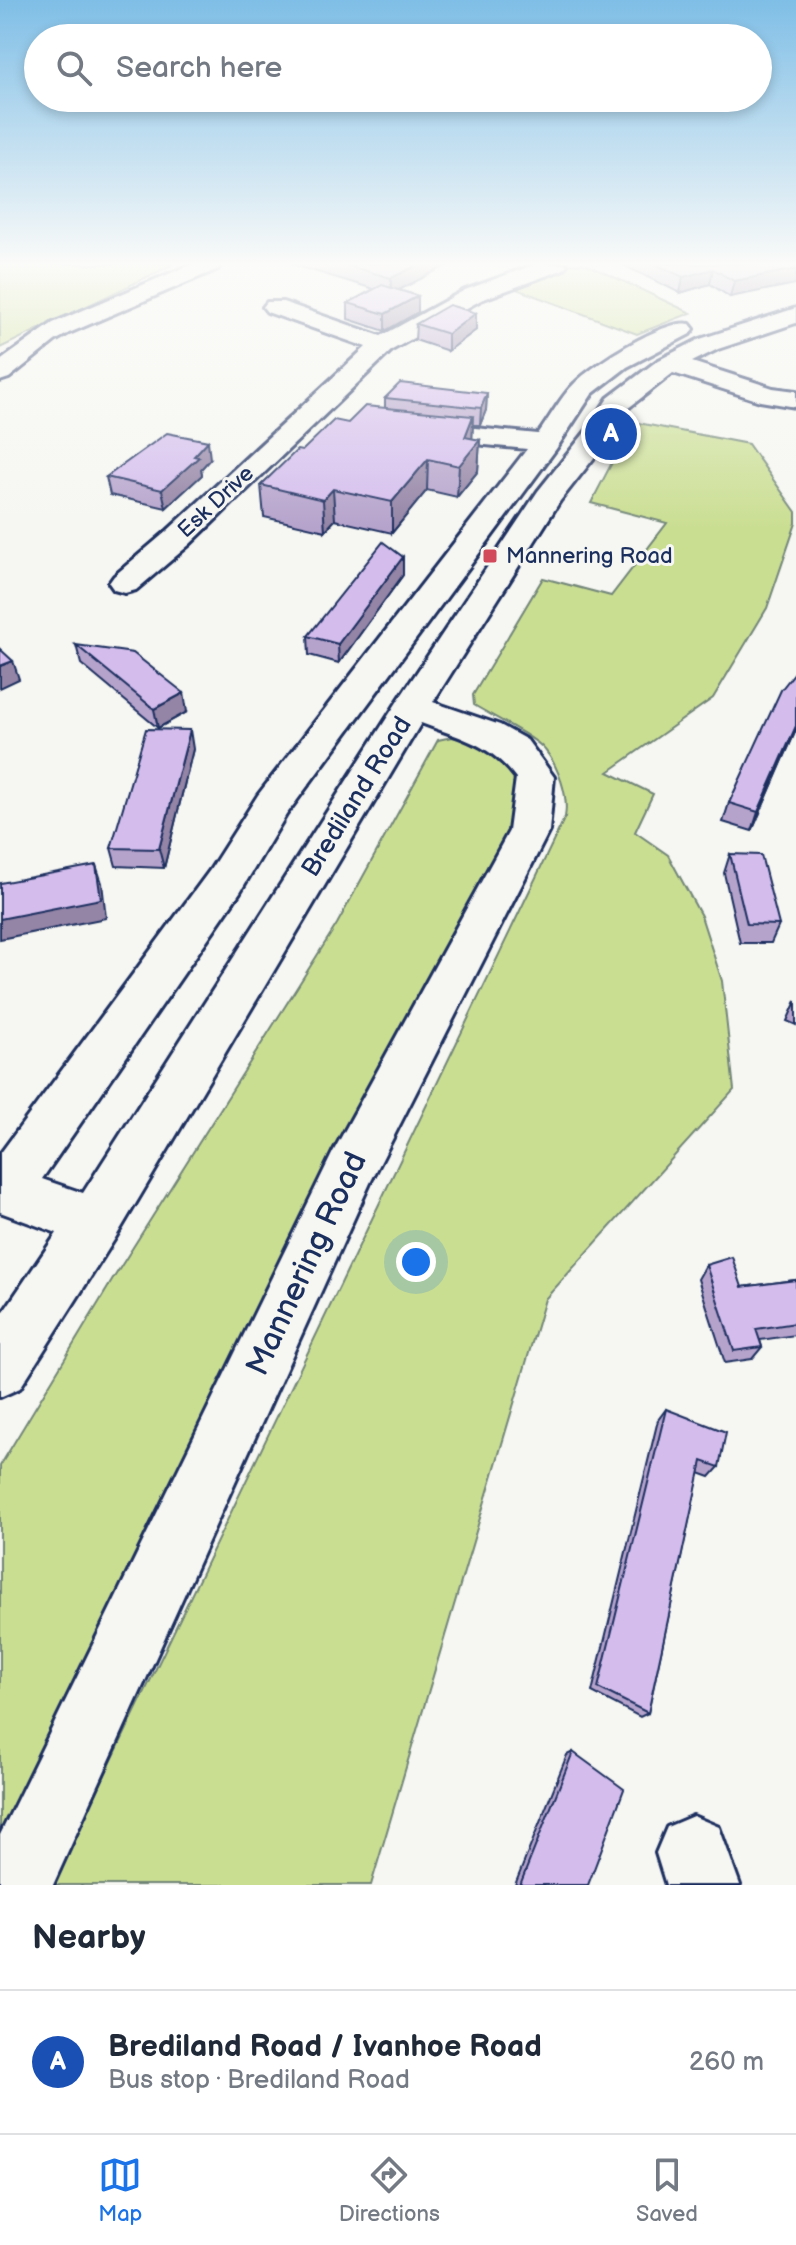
<!DOCTYPE html>
<meta charset="utf-8">
<style>
:root{--surface:#fff;--page:#f6f6f7;--text:#1f2937;--muted:#747a83;--line:#e0e1e3;--accent:#1a73e8}
body{margin:0;font-family:"Balsamiq Sans",sans-serif;background:var(--page);color:var(--text)}
.you{position:absolute;left:416px;top:1262px;width:28px;height:28px;margin:-20px;border:6px solid #fff;border-radius:50%;background:#1a73e8;box-shadow:0 0 0 12px #1a73e833}
.badge{display:grid;place-items:center;width:52px;height:52px;border-radius:50%;background:var(--accent);color:#fff;font-size:26px;font-weight:700}
.pin{position:absolute;translate:-50% -50%;border:4px solid #fff;box-shadow:0 2px 8px #0006}
.list{margin:0;padding:0;list-style:none}
h2{display:flex;justify-content:space-between;align-items:center;height:104px;margin:0;padding:0 32px;font-size:34px}
h2 small{font-size:26px;font-weight:400;color:var(--muted)}
.list li{display:grid;grid-template-columns:52px 1fr auto;gap:24px;align-items:center;box-sizing:border-box;height:144px;padding:0 32px;border-top:2px solid var(--line)}
.list b{display:block;font-size:30px;white-space:nowrap}
.list p{margin:0;font-size:26px;white-space:nowrap;color:var(--muted)}
.list em{font-size:26px;font-style:normal;color:var(--muted)}
.icon{flex:none;width:44px;height:44px;fill:none;stroke:currentColor;stroke-width:2;stroke-linecap:round;stroke-linejoin:round}
.map{position:relative;flex:none;width:796px;height:1885px;overflow:hidden}
.search{position:absolute;background:var(--surface);box-shadow:0 4px 12px #0003;left:24px;right:24px;top:24px;height:88px;display:flex;align-items:center;gap:20px;box-sizing:border-box;padding:0 28px;border-radius:44px;color:var(--muted);font-size:30px}
.sheet{height:248px;background:var(--surface)}
nav{display:flex;justify-content:space-around;align-items:center;box-sizing:border-box;height:112px;border-top:2px solid var(--line);background:var(--surface);font-size:22px;color:var(--muted)}
nav a{display:grid;justify-items:center;gap:4px}
nav .on{color:var(--accent)}
.map>svg:first-child{display:block}
.green{fill:#cade92;stroke:#728678;stroke-width:2}
.lines{fill:none;stroke-linecap:round;stroke-linejoin:round}
.minor-casing{stroke:#1b2f5e;stroke-width:6}
.minor{fill:#f6f6f2;fill-rule:evenodd}
.wall{fill:#b6a3cc;stroke:#1b2f5e;stroke-width:2}
.shaded-wall{fill:#9484a6;stroke:#1b2f5e;stroke-width:2}
.building{fill:#d4bded;stroke:#1b2f5e;stroke-width:2}
.poi-dot{fill:#d1495b;stroke:#f6f6f2;stroke-width:3}
.labels{text-anchor:middle;dominant-baseline:central;stroke-width:6;stroke-linejoin:round;paint-order:stroke}
.far-street-label{font-size:22px;fill:#1b2f5e;stroke:#f6f6f2}
.far-poi-label{font-size:22px;fill:#1b2f5e;stroke:#f6f6f2;text-anchor:start}
.street-label{font-size:26px;fill:#1b2f5e;stroke:#f6f6f2}
.near-street-label{font-size:32px;fill:#1b2f5e;stroke:#f6f6f2}
</style>
<div class="map">
<svg width="796" height="1885" viewBox="0 0 796 1885">
<rect width="100%" height="100%" fill="#f6f6f2"/>
<filter id="ink" filterUnits="userSpaceOnUse"><feTurbulence type="fractalNoise" baseFrequency=".0125" numOctaves="2"/><feDisplacementMap in="SourceGraphic" scale="16" xChannelSelector="R" yChannelSelector="G"/><feConvolveMatrix kernelMatrix="1 2 1 2 8 2 1 2 1" color-interpolation-filters="sRGB"/></filter>
<g filter="url(#ink)">
<!-- green -->
<path class="green" d="M0 264H174L0 348Z
M572 264H586L691 313 637 334 511 287Z
M633 422 748 444 796 512V523L767 608 713 698 608 772 653 794 635 832 668 855 701 916 722 981 734 1090 545 1299 371 1885H52L565 817C569 796 558 766 545 750 535 737 490 715 474 705L473 695 543 578 611 596 667 523 591 503Z
M452 737 497 748 522 775 520 819 0 1855V1466L113 1279 337 924 438 740Z"/>
<g class="lines">
<defs>
<path id="minor" d="M192 264H221L218 269 69 333 55 341 9 378 0 381V361L53 323Z
M536 264H567L564 269 481 300 392 350 189 545 136 590 125 593 114 590 109 583 114 576 167 531 366 347 267 312 263 307 267 302H283L381 336 465 290Z
M796 308V323L718 349 692 362 773 388 796 391V407L760 401 673 373 627 409 608 440 560 501 433 702 500 725 527 740 554 777 549 831 370 1183 53 1885H0V1835L333 1152 509 831 516 778C490 743 460 738 421 723L114 1240 20 1388 0 1397V1317L57 1233 0 1212V1154L210 870 258 795 527 449 413 438 403 436 399 430 403 424 413 422 538 434C550 418 561 396 575 383 594 364 666 318 690 324L694 329 690 334 627 367 592 394 556 449 286 815 240 892 42 1179 83 1193 399 699 538 491 587 430 608 398 657 361 700 339Z
M693 1816 719 1827 740 1885H666L656 1853 667 1827Z"/>
</defs>
<!-- minor casing -->
<use href="#minor" class="minor-casing"/>
<!-- minor -->
<use href="#minor" class="minor"/>
</g>
<!-- wall -->
<path class="wall" d="M291 264H449L399 290 418 296V312L385 331 348 319V303L374 289Z
M621 264H796L730 297 710 284 680 293Z
M476 313V330L448 351 415 340 416 324Z
M487 393 486 410 480 425H473L472 439 480 440 478 471 457 497 427 490 392 533 335 520 325 531 264 517 261 485 302 451 348 423 385 408V398Z
M210 459 201 469 202 475 166 508 110 495 106 477Z
M403 575 339 663 309 655 308 636Z
M76 645 187 712 158 728 81 664Z
M796 671V730L752 831 723 822 729 803Z
M193 749 164 868 116 866 111 848Z
M730 854 779 925 771 943H740L724 873Z
M796 1001V1025L787 1021Z
M706 1265 742 1287 796 1280V1335L760 1340 762 1347 752 1359 725 1363 698 1279Z
M666 1409 719 1467 710 1477 699 1473 648 1713 640 1717 592 1692 658 1420Z
M573 1752 588 1885H515L567 1755Z"/>
<!-- shaded-wall -->
<path class="shaded-wall" d="M420 264H449L391 294V278Z
M713 269 710 284 680 293 683 277Z
M796 269V284L730 297 734 281Z
M418 296V312L385 331V314Z
M476 313V330L448 351V334Z
M487 393 486 410 480 425 481 408Z
M473 416 472 447 480 440 478 471 457 497 459 466 465 437Z
M208 441 210 459 201 469 202 475 166 508 162 490Z
M428 459 427 490 392 533V502Z
M333 489 335 520 325 531 323 500Z
M403 557V575L339 663 338 644Z
M13 661 19 679 0 688V666Z
M184 693 187 712 158 728 154 709Z
M796 726V730L752 831 758 812Z
M190 730 193 749 164 868 159 849Z
M96 865 102 883 106 918 0 939V919Z"/>
<!-- building -->
<path class="building" d="M342 264H420L391 278Z
M655 264H796V269L734 281 713 269 683 277Z
M382 285 418 296 385 314 348 303Z
M449 305 476 313 448 334 416 324Z
M400 383 487 393 481 408 385 398Z
M365 406 473 416 465 437 480 440 459 466 428 459 392 502 333 489 323 500 261 485 297 450 302 451 334 420 348 423Z
M167 433 208 441 194 456 199 457 162 490 106 477Z
M383 542 403 557 338 644 308 636Z
M76 645 133 653 184 693 154 709Z
M0 649 13 661 0 666Z
M796 671V726L758 812 729 803 781 690Z
M146 729 190 730 159 849 111 848Z
M730 854 761 855 779 925 747 924Z
M96 865 101 899 0 919V883Z
M732 1257 742 1287 796 1280V1323L756 1329 762 1347 734 1351 706 1265Z
M666 1409 726 1432 719 1467 702 1461 648 1713 598 1688Z
M573 1752 624 1789 588 1885H520Z"/>
</g>
<!-- sky -->
<linearGradient id="sky" x2="0" y2="1"><stop stop-color="#7fbee6"/><stop offset="0.5" stop-color="#fbfbf9"/><stop offset="1" stop-color="#fbfbf9" stop-opacity="0"/></linearGradient>
<rect width="796" height="528" fill="url(#sky)"/>
<!-- markers -->
<rect class="poi-dot" x="482" y="548" width="16" height="16" rx="4"/>
<g class="labels">
<!-- far-street labels -->
<g class="far-street-label">
<text transform="translate(216 502) rotate(-43)">Esk Drive</text>
</g>
<!-- far-poi labels -->
<g class="far-poi-label">
<text x="506" y="556">Mannering Road</text>
</g>
<!-- street labels -->
<g class="street-label">
<text transform="translate(357 797) rotate(-58)">Brediland Road</text>
</g>
<!-- near-street labels -->
<g class="near-street-label">
<text transform="translate(307 1264) rotate(-65)">Mannering Road</text>
</g>
</g>
</svg>
<div class="you"></div>
<div class="pin badge" style="left:611px;top:434px;background:#1a4fb4">A</div>
<div class="search"><svg class="icon" aria-label="search" viewBox="0 0 24 24"><circle cx="10" cy="10" r="6"/><path d="M15 15l6 6"/></svg>Search here</div>
</div>
<section class="sheet">
<h2>Nearby<small></small></h2>
<ul class="list">
<li><span class="badge" style="background:#1a4fb4">A</span><div><b>Brediland Road / Ivanhoe Road</b><p>Bus stop · Brediland Road</p></div><em>260 m</em></li>
</ul>
</section>
<nav>
<a class="on"><svg class="icon" aria-label="map" viewBox="0 0 24 24"><path d="M3 6l6-2 6 2 6-2v14l-6 2-6-2-6 2zM9 4v14M15 6v14"/></svg>Map</a>
<a><svg class="icon" aria-label="directions" viewBox="0 0 24 24"><path d="M12 3l9 9-9 9-9-9zM9 14v-3h6M13 9l2 2-2 2"/></svg>Directions</a>
<a><svg class="icon" aria-label="saved" viewBox="0 0 24 24"><path d="M7 4h10v16l-5-4-5 4z"/></svg>Saved</a>
</nav>
